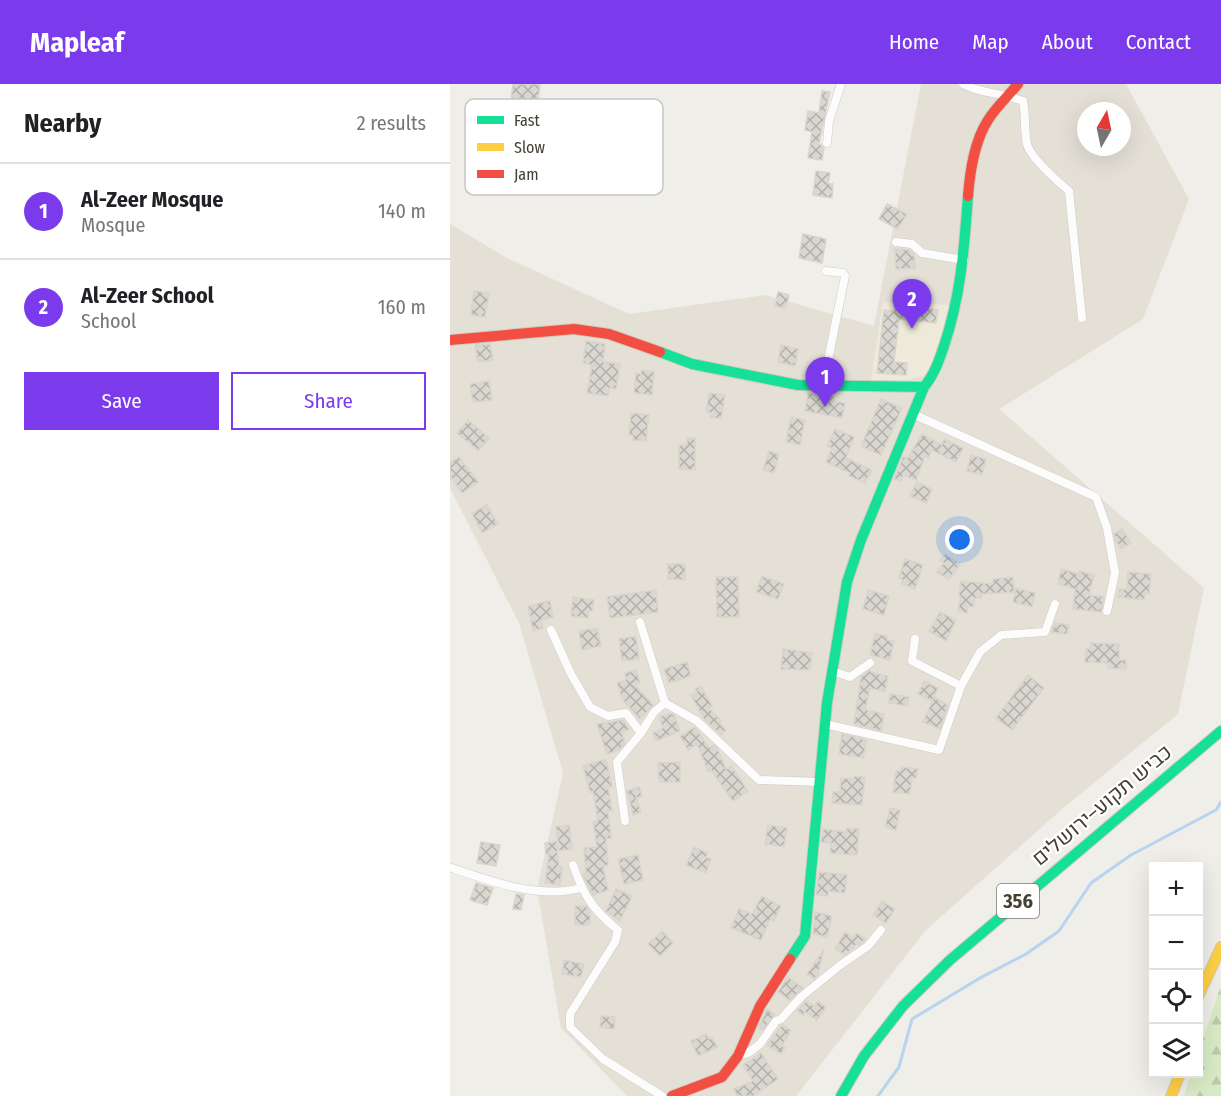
<!DOCTYPE html>
<meta charset="utf-8">
<style>
:root{--surface:#fff;--page:#f2f2f2;--text:#202124;--muted:#757577;--line:#e0e0e0;--accent:#7c3aed}
body{margin:0;font-family:"Fira Sans Condensed",Heebo,sans-serif;background:var(--page);color:var(--text)}
.controls{position:absolute;right:18px;bottom:18px;display:grid;overflow:hidden;border-radius:0px;box-shadow:0 6px 24px #0002}
.controls button{width:54px;height:54px;display:grid;place-items:center;padding:0;border:0;border-bottom:2px solid var(--line);background:var(--surface);color:var(--text);font:30px sans-serif}
.compass{position:absolute;left:627px;top:18px;width:54px;height:54px;border-radius:50%;background:var(--surface);box-shadow:0 6px 24px #0002;rotate:9deg}
.you{position:absolute;left:510px;top:456px;width:21px;height:21px;margin:-15px;border:4px solid #fff;border-radius:50%;background:#1a73e8;box-shadow:0 0 0 9px #1a73e833}
.badge{display:grid;place-items:center;width:39px;height:39px;border-radius:50%;background:var(--accent);color:#fff;font-size:20px;font-weight:700}
.pin{position:absolute;translate:-50% -50px;filter:drop-shadow(0 2px 3px #0008)}
.pin::after{content:'';position:absolute;top:32px;width:21px;height:18px;background:inherit;clip-path:polygon(0 0,100% 0,50% 100%)}
.list{margin:0;padding:0;list-style:none}
h2{display:flex;justify-content:space-between;align-items:center;height:78px;margin:0;padding:0 24px;font-size:26px}
h2 small{font-size:20px;font-weight:400;color:var(--muted)}
.list li{display:grid;grid-template-columns:39px 1fr auto;gap:18px;align-items:center;box-sizing:border-box;height:96px;padding:0 24px;border-top:2px solid var(--line)}
.list b{display:block;font-size:22px;white-space:nowrap}
.list p{margin:0;font-size:20px;white-space:nowrap;color:var(--muted)}
.list em{font-size:20px;font-style:normal;color:var(--muted)}
.actions{display:flex;gap:12px;padding:18px 24px}
.actions a{flex:1;padding:14px 0;border:2px solid var(--accent);border-radius:0px;text-align:center;font-size:21px;color:var(--accent)}
.actions .main{background:var(--accent);color:#fff}
.icon{flex:none;width:33px;height:33px;fill:none;stroke:currentColor;stroke-width:2;stroke-linecap:round;stroke-linejoin:round}
.map{position:relative;flex:none;width:771px;height:1012px;overflow:hidden}
header{display:flex;align-items:center;gap:36px;box-sizing:border-box;height:84px;padding:0 30px;background:var(--accent);color:#fff}
header strong{font-size:28px}
nav{display:flex;gap:33px;margin-inline-start:auto;font-size:21px}
main{display:flex}
aside{flex:1;background:var(--surface)}
.map>svg:first-child{display:block}
.residential{fill:#e4e0d5;fill-rule:evenodd}
.education{fill:#eeead9}
.forest{fill:url(#forest-firs)}
.lines{fill:none;stroke-linecap:round;stroke-linejoin:round}
.stream{stroke:#b6d3f0;stroke-width:3}
.building{fill:url(#building-cross-hatch);stroke:#d8d5ce;stroke-width:1.5}
.street-casing{stroke:#ceccc6;stroke-width:9}
.fast-casing{stroke:#cfccbf;stroke-width:12}
.slow-casing{stroke:#cfccbf;stroke-width:12}
.jam-casing{stroke:#cfccbf;stroke-width:12}
.street{stroke:#fdfcfc;stroke-width:8}
.fast{stroke:#16e098;stroke-width:10}
.slow{stroke:#ffcf43;stroke-width:10}
.jam{stroke:#f24e42;stroke-width:10}
.labels{text-anchor:middle;dominant-baseline:central;stroke-width:4.5;stroke-linejoin:round;paint-order:stroke}
.shield{fill:#fff;stroke:#7d7971;stroke-width:1.5}
.shield-label{font-size:20px;font-weight:bold;fill:#454034}
.street-label{font-size:21px;fill:#454034;stroke:#fff}
.key{fill:#fff;stroke:#c7c6c2;stroke-width:1.5}
.key-label{font-size:16px;fill:#454034}
</style>
<header>
<strong>Mapleaf</strong>
<nav><a>Home</a><a>Map</a><a>About</a><a>Contact</a></nav>
</header>
<main>
<aside>
<h2>Nearby<small>2 results</small></h2>
<ul class="list">
<li><span class="badge">1</span><div><b>Al-Zeer Mosque</b><p>Mosque</p></div><em>140 m</em></li>
<li><span class="badge">2</span><div><b>Al-Zeer School</b><p>School</p></div><em>160 m</em></li>
</ul>
<div class="actions"><a class="main">Save</a><a>Share</a></div>
</aside>
<div class="map">
<svg width="771" height="1012" viewBox="0 0 771 1012">
<defs>
<pattern id="forest-firs" width="22" height="20" patternUnits="userSpaceOnUse" patternTransform="scale(1.5)"><rect width="22" height="20" fill="#d9ebc6"/><path d="M5 1l3.5 6h-7zM16 11l3.5 6h-7z" fill="#bccbab"/></pattern>
<pattern id="building-cross-hatch" width="8" height="8" patternUnits="userSpaceOnUse" patternTransform="scale(1.5)"><rect width="8" height="8" fill="#d9d7d0"/><path d="M0 0l8 8M0 8l8-8" fill="none" stroke="#b2b0aa"/></pattern>
</defs>
<rect width="100%" height="100%" fill="#f0eee8"/>
<!-- residential -->
<path class="residential" d="M471 0H676L739 115 693 235 549 325 754 504 728 630 612 725 476 846 346 1012H177L111 944 87 805 113 689 69 539 0 404V140L57 174 179 230 315 211 424 242ZM636 27H672V63H636Z"/>
<!-- education -->
<path class="education" d="M433 218 502 221 483 286 473 292 457 296H421Z"/>
<!-- forest -->
<path class="forest" d="M771 901V1012H734L741 990H748L749 967Z"/>
<g class="lines">
<!-- stream -->
<path class="stream" d="M428 1012 449 983 462 935 530 894 576 870 609 847 641 799 681 771 766 726 771 718"/>
</g>
<!-- building -->
<path class="building" d="M63 0H90L88 18 61 16Z
M372 7 380 8 369 59 374 64 372 76 358 74 362 48 355 46 358 27 369 29Z
M366 87 380 89 378 100H383L382 114 363 111Z
M437 120 457 130 448 145 429 135Z
M353 150 376 155 372 179 349 174Z
M445 165 459 166 464 170 465 184 446 185Z
M24 207 39 209 35 233 21 231Z
M328 208 339 211 336 224 325 222Z
M445 220 488 226 486 239 449 235 444 278 457 279 456 291 427 289 434 226 444 227Z
M136 257 155 260 153 278 170 280 166 305 159 304 158 312 137 309 142 281 133 279Z
M40 260 43 276 28 278 25 261Z
M331 261 348 265 345 282 328 278Z
M192 286 204 288 202 311 184 309 186 289 191 290Z
M39 297 42 316 23 318 20 300Z
M259 309 275 311 271 335 260 333 261 329 256 328Z
M358 309 384 311 383 317 395 319 392 334 355 327Z
M431 315 452 324 431 371 411 362Z
M181 329 199 331 196 357 183 356V351H179Z
M341 333 355 336 350 361 336 358Z
M18 336 39 354 28 367 7 349Z
M385 345 404 353 396 374 422 386 415 399 399 392 400 389 376 378 382 364 377 362Z
M472 350 492 361 494 355 513 364 506 378 482 366 478 374 475 372 466 396 453 391 451 397 444 395 453 373 458 374Z
M237 354H245V386L229 385V361H237Z
M319 367 329 370 324 389 313 386Z
M521 371 536 375 532 391 517 387Z
M9 373 28 398 12 409 0 392V379Z
M467 398 482 405 476 419 460 412Z
M37 421 48 440 32 449 22 429Z
M672 445 681 459 671 465 665 456 664 450Z
M495 470 510 480 499 496 487 488 494 479 490 476Z
M455 475 473 481 465 505 452 500 453 496 449 494Z
M218 480H235V496L218 495Z
M611 485 629 490 630 487 644 491 639 511 654 513 651 528 623 525 625 505 608 500Z
M678 488 701 490 699 510 695 509 694 516 668 513 669 505 677 506Z
M312 492 334 500 328 515 306 508Z
M266 493H288L289 533H267Z
M563 493 564 508 532 510 531 514H525L523 523 518 522 517 529 508 527 511 512H509L511 497 543 500V495Z
M566 504 585 509 582 523 563 518Z
M206 506 208 528 160 534 157 513Z
M418 506 439 512 434 531 413 525Z
M123 513 144 516 142 527H139L138 534 121 532Z
M100 517 103 533 91 536 93 544 83 547 78 522Z
M490 528 506 536 496 557 479 547Z
M605 539 619 541 617 550 601 548Z
M147 544 151 562 132 566 129 547Z
M425 550 437 552V556L444 557 440 576 420 571Z
M186 552 189 575 172 577 169 555Z
M641 559 669 560V576H676V585L658 584 659 579 635 578 636 565H640Z
M333 565 362 569 360 586 331 585Z
M237 578 241 592 219 599 214 585Z
M186 586 190 599 185 601 203 621 190 635 172 615 167 599 176 596 175 589Z
M420 586 421 588 438 592 435 608 420 604 415 626 434 630 431 647 404 640 411 593Z
M578 591 594 604 562 646 546 634Z
M474 597 488 604 482 617 468 610Z
M251 602 262 622 259 624 271 637 269 639 276 646 271 651 254 635 241 611 247 608 245 605Z
M440 610 459 613 457 622 439 619Z
M484 613 498 621 490 645 473 638Z
M220 629 224 631 230 647 206 657 203 649 213 644 209 633Z
M173 636 179 645 172 650 175 659 169 666 157 670 147 640Z
M245 643 259 664 264 661 267 664 276 685 281 682 298 707 283 717 261 686 258 687 247 660 238 666 230 652Z
M392 650 417 656 413 674 389 670Z
M156 675 162 702 158 703 162 726 158 727 161 754 156 755 158 781 153 782 158 806 143 811 133 791 136 789 134 764 147 763 143 738 148 737 143 707 140 708 133 682Z
M230 678V698H209L208 679Z
M452 683 468 685 466 694H462L460 710 443 708 446 687H451Z
M404 692 415 693 412 721 382 719 383 708H390L391 694 404 695Z
M189 703 192 712 186 714 191 728 183 731 177 707Z
M440 724 450 726 446 746 435 743Z
M119 741 122 765 107 767 109 782 112 783 110 801 95 799 99 770H96L95 759 108 757 106 743Z
M318 741 337 744 334 763 315 760Z
M397 744 409 745 407 771 380 769 381 759 371 758 373 745 396 748Z
M31 758 50 761 46 782 27 779Z
M244 763 258 769 256 773 261 775 256 789 236 781Z
M188 771 193 796 174 800 168 775Z
M369 788 397 791 395 809 378 807V812L366 811Z
M26 799 43 804 37 821 20 816Z
M166 805 182 812 170 837 156 827Z
M66 810 74 811 71 826 63 825Z
M312 812 331 822 324 837 320 835 311 856 281 844 289 825 302 830Z
M432 817 445 825 436 839 423 831Z
M125 822H136L140 827V841H125Z
M365 828 382 832 377 853 363 850Z
M212 847 223 859 210 872 198 860Z
M395 848 403 854 406 849 416 855 409 861 407 860 395 871 385 865Z
M374 865 368 891 364 895 357 890Z
M114 876 134 880 131 893 112 890Z
M338 893 353 904 340 916 328 908Z
M356 917 364 922 368 917 376 923 367 936 355 928 353 931 347 927Z
M317 925 325 931 313 946 309 943Z
M151 932 165 933 164 945 150 943Z
M332 941 341 946 332 962 335 964 331 970 317 961Z
M256 950 259 955 262 953 267 963 248 972 241 957Z
M311 969 328 995 303 1012H287L284 1005 303 997 293 981Z"/>
<g class="lines">
<defs>
<path id="street" d="M513 0C531 10 554 9 573 17 576 31 574 46 577 60 580 73 608 98 619 107L632 234
M377 59 379 37 391 0
M446 158 462 160 472 169 514 176
M373 301 395 192 393 189 376 187
M463 330 646 413 657 444 665 489 657 527
M190 538 215 619 247 637 309 696 370 698
M101 546 121 590 140 623 158 632 176 629 191 649
M465 555 462 577 511 602
M382 587 400 593 420 579
M375 640 489 666 511 602 530 568 551 551 595 548 605 520
M175 737 167 678 191 649 204 628 215 619
M123 781C134 812 143 826 168 846L165 858 120 930V943L153 975 212 1012
M2 784C42 798 89 815 131 804
M288 972 298 969 310 960 326 937 331 935 351 913 389 882 418 862 431 846"/>
<path id="fast" d="M210 268 242 280 348 301 474 303
M340 875 355 852 377 619 397 498 411 456 474 303C484 291 489 277 494 262 511 211 514 166 518 112
M391 1012 414 972 453 922 500 876 771 647"/>
<path id="slow" d="M748 913 771 863
M721 1012 730 990"/>
<path id="jam" d="M518 112C520 87 524 58 538 36 546 23 558 12 568 0
M0 256 124 245 159 250 210 268
M222 1012 272 993 288 972 310 922 340 875"/>
</defs>
<!-- street casing -->
<use href="#street" class="street-casing"/>
<!-- fast casing -->
<use href="#fast" class="fast-casing"/>
<!-- slow casing -->
<use href="#slow" class="slow-casing"/>
<!-- jam casing -->
<use href="#jam" class="jam-casing"/>
<!-- street -->
<use href="#street" class="street"/>
<!-- fast -->
<use href="#fast" class="fast"/>
<!-- slow -->
<use href="#slow" class="slow"/>
<!-- jam -->
<use href="#jam" class="jam"/>
</g>
<g class="labels">
<!-- shield labels -->
<rect class="shield" x="547" y="800" width="42" height="34" rx="4.5"/>
<g class="shield-label">
<text x="568" y="817">356</text>
</g>
<!-- street labels -->
<g class="street-label">
<text transform="translate(652 721) rotate(-40)">כביש תקוע–ירושלים</text>
</g>
</g>
<!-- legend -->
<rect x="15" y="15" width="198" height="96" rx="9" class="key"/>
<rect x="27" y="32" width="27" height="8" fill="#16e098"/>
<rect x="27" y="59" width="27" height="8" fill="#ffcf43"/>
<rect x="27" y="86" width="27" height="8" fill="#f24e42"/>
<g class="key-label">
<text x="64" y="42">Fast</text>
<text x="64" y="69">Slow</text>
<text x="64" y="96">Jam</text>
</g>
</svg>
<div class="controls">
<button>+</button>
<button>−</button>
<button><svg class="icon" aria-label="locate" viewBox="0 0 24 24"><circle cx="12" cy="12" r="6"/><path d="M12 2v4M12 18v4M2 12h4M18 12h4"/></svg></button>
<button><svg class="icon" aria-label="layers" viewBox="0 0 24 24"><path d="M12 4l9 5-9 5-9-5zM3 14l9 5 9-5"/></svg></button>
</div>
<svg class="compass" viewBox="-18 -18 36 36"><path d="M0-13l5 13h-10z" fill="#e53935"/><path d="M0 13l5-13h-10z" fill="#757577"/></svg>
<div class="you"></div>
<div class="pin badge" style="left:375px;top:323px">1</div>
<div class="pin badge" style="left:462px;top:245px">2</div>
</div>
</main>
